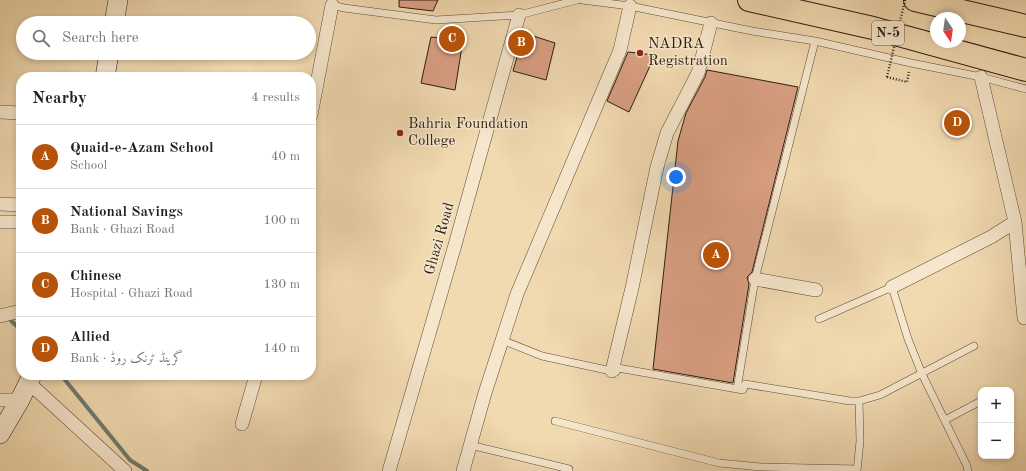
<!DOCTYPE html>
<meta charset="utf-8">
<style>
:root{--surface:#fff;--page:#f2f2f2;--text:#222;--muted:#767676;--line:#e0e0e0;--accent:#b45309}
body{margin:0;font-family:"Old Standard TT",Amiri,serif;background:var(--page);color:var(--text)}
.controls{position:absolute;right:12px;bottom:12px;display:grid;overflow:hidden;border-radius:8px;box-shadow:0 2px 6px #0003}
.controls button{width:36px;height:36px;display:grid;place-items:center;padding:0;border:0;border-bottom:1px solid var(--line);background:var(--surface);color:var(--text);font:20px sans-serif}
.compass{position:absolute;left:930px;top:12px;width:36px;height:36px;border-radius:50%;background:var(--surface);box-shadow:0 2px 6px #0003;rotate:167deg}
.you{position:absolute;left:676px;top:177px;width:14px;height:14px;margin:-10px;border:3px solid #fff;border-radius:50%;background:#1a73e8;box-shadow:0 0 0 6px #1a73e833}
.badge{display:grid;place-items:center;width:26px;height:26px;border-radius:50%;background:var(--accent);color:#fff;font-size:13px;font-weight:700}
.pin{position:absolute;translate:-50% -50%;border:2px solid #fff;box-shadow:0 1px 4px #0006}
.list{margin:0;padding:0;list-style:none}
h2{display:flex;justify-content:space-between;align-items:center;height:52px;margin:0;padding:0 16px;font-size:17px}
h2 small{font-size:13px;font-weight:400;color:var(--muted)}
.list li{display:grid;grid-template-columns:26px 1fr auto;gap:12px;align-items:center;box-sizing:border-box;height:64px;padding:0 16px;border-top:1px solid var(--line)}
.list b{display:block;font-size:15px;white-space:nowrap}
.list p{margin:0;font-size:13px;white-space:nowrap;color:var(--muted)}
.list em{font-size:13px;font-style:normal;color:var(--muted)}
.icon{flex:none;width:22px;height:22px;fill:none;stroke:currentColor;stroke-width:2;stroke-linecap:round;stroke-linejoin:round}
.map{position:relative;flex:none;width:1026px;height:471px;overflow:hidden}
.search{position:absolute;background:var(--surface);box-shadow:0 2px 6px #0003;left:16px;top:16px;width:300px;height:44px;display:flex;align-items:center;gap:10px;box-sizing:border-box;padding:0 14px;border-radius:22px;color:var(--muted);font-size:15px}
.panel{position:absolute;background:var(--surface);box-shadow:0 2px 6px #0003;left:16px;top:72px;width:300px;height:308px;border-radius:16px}
.map>svg:first-child{display:block}
.lines{fill:none;stroke-linecap:round;stroke-linejoin:round}
.stream{stroke:#6e7b70;stroke-width:4}
.building{fill:#d99f82;stroke:#2b1d12}
.service-casing{stroke:#5c4c3a;stroke-width:8}
.minor-casing{stroke:#5c4c3a;stroke-width:14}
.secondary-casing{stroke:#2b1d12;stroke-width:20}
.trunk-casing{stroke:#2b1d12;stroke-width:24}
.path{stroke:#2b1d12;stroke-width:2.5;stroke-dasharray:1 2;stroke-linecap:butt}
.service{stroke:#f6e6cc;stroke-width:7}
.minor{stroke:#f6e6cc;stroke-width:13}
.secondary{stroke:#f6e6cc;stroke-width:19}
.trunk{stroke:#f1d9b0;stroke-width:22}
.path-bridge{stroke:#2b1d12;stroke-width:2.5;stroke-dasharray:1 2;stroke-linecap:butt}
.poi-dot{fill:#8f2418;stroke:#f6e6cc;stroke-width:1.5}
.labels{text-anchor:middle;dominant-baseline:central;stroke-width:3;stroke-linejoin:round;paint-order:stroke}
.shield{fill:#f6e6cc;stroke:#68594a;stroke-width:1}
.shield-label{font-size:14px;font-weight:bold;fill:#2b1d12}
.poi-label{font-size:15px;fill:#2b1d12;stroke:#f6e6cc;text-anchor:start}
.street-label{font-size:15px;fill:#2b1d12;stroke:#f6e6cc}
</style>
<div class="map">
<svg width="1026" height="471" viewBox="0 0 1026 471">
<rect width="100%" height="100%" fill="#f1d9b0"/>
<filter id="stains"><feTurbulence type="fractalNoise" baseFrequency=".005" numOctaves="4"/><feColorMatrix values="0 0 0 0 .2 0 0 0 0 .09 0 0 0 0 .02 0 0 0 .5 -.17"/></filter>
<radialGradient id="worn" r=".72"><stop offset=".6" stop-color="#630" stop-opacity="0"/><stop offset="1" stop-color="#630" stop-opacity=".3"/></radialGradient>
<g class="lines">
<!-- stream -->
<path class="stream" d="M7 317 21 330
M61 375 130 460 147 471"/>
</g>
<!-- building -->
<path class="building" d="M399 0H438L433 11 399 7Z
M524 33 555 43 546 80 513 71Z
M431 37 463 40 455 90 421 83Z
M628 52 655 55 629 112 607 101Z
M707 70 798 87 752 272 747 277 749 284 733 383 653 369 678 141 686 113 705 77Z"/>
<g class="lines">
<defs>
<path id="service" d="M582 0 630 6 752 31 815 41 911 63 981 77 1026 89
M331 4 332 5 344 8 436 20 519 15 577 0
M819 319 892 287 908 339 922 374 967 466 968 471
M502 340 542 356 616 372 618 368 743 390 745 384 850 401H859L880 395 974 346
M737 389 755 279 815 41
M945 420 981 401
M555 421 719 463 761 467 857 469
M470 445 569 469V471
M857 471 860 441 859 401"/>
<path id="minor" d="M0 112 21 113
M311 115 332 5
M0 204 21 205
M0 222H21
M1015 222 1024 318H1026
M755 279 816 290
M892 287 991 237 1015 222 981 77
M0 316 21 311
M612 371 632 288 657 167 667 133 698 73 711 23
M28 382 125 471
M0 400H20
M242 424 256 375
M389 471 455 245 519 15
M463 471 485 393 517 294 620 50 630 6"/>
<path id="secondary" d="M114 23 118 0
M105 77 109 53
M0 434 20 400 32 375"/>
<path id="trunk" d="M749 0 873 28 1026 70
M915 0 1026 26"/>
</defs>
<!-- service casing -->
<use href="#service" class="service-casing"/>
<!-- minor casing -->
<use href="#minor" class="minor-casing"/>
<!-- secondary casing -->
<use href="#secondary" class="secondary-casing"/>
<!-- trunk casing -->
<use href="#trunk" class="trunk-casing"/>
<!-- path -->
<path class="path" d="M887 77 907 82 909 72"/>
<!-- service -->
<use href="#service" class="service"/>
<!-- minor -->
<use href="#minor" class="minor"/>
<!-- secondary -->
<use href="#secondary" class="secondary"/>
<!-- trunk -->
<use href="#trunk" class="trunk"/>
<!-- path-bridge -->
<path class="path-bridge" d="M887 77 905 0"/>
</g>
<!-- markers -->
<g class="poi-dot">
<circle cx="640" cy="53" r="4"/>
<circle cx="400" cy="133" r="4"/>
</g>
<g class="labels">
<!-- shield labels -->
<rect class="shield" x="872" y="21" width="32" height="24" rx="3"/>
<g class="shield-label">
<text x="888" y="33">N-5</text>
</g>
<!-- poi labels -->
<g class="poi-label">
<text x="648" y="44">NADRA<tspan x="648" dy="17">Registration</tspan></text>
<text x="408" y="124">Bahria Foundation<tspan x="408" dy="17">College</tspan></text>
</g>
<!-- street labels -->
<g class="street-label">
<text transform="translate(440 239) rotate(-74)">Ghazi Road</text>
</g>
</g>
<rect width="100%" height="100%" filter="url(#stains)"/>
<rect width="100%" height="100%" fill="url(#worn)"/>
</svg>
<div class="controls">
<button>+</button>
<button>−</button>
</div>
<svg class="compass" viewBox="-18 -18 36 36"><path d="M0-13l5 13h-10z" fill="#e53935"/><path d="M0 13l5-13h-10z" fill="#767676"/></svg>
<div class="you"></div>
<div class="pin badge" style="left:716px;top:255px">A</div>
<div class="pin badge" style="left:521px;top:43px">B</div>
<div class="pin badge" style="left:452px;top:39px">C</div>
<div class="pin badge" style="left:957px;top:123px">D</div>
<div class="search"><svg class="icon" aria-label="search" viewBox="0 0 24 24"><circle cx="10" cy="10" r="6"/><path d="M15 15l6 6"/></svg>Search here</div>
<section class="panel">
<h2>Nearby<small>4 results</small></h2>
<ul class="list">
<li><span class="badge">A</span><div><b>Quaid-e-Azam School</b><p>School</p></div><em>40 m</em></li>
<li><span class="badge">B</span><div><b>National Savings</b><p>Bank · Ghazi Road</p></div><em>100 m</em></li>
<li><span class="badge">C</span><div><b>Chinese</b><p>Hospital · Ghazi Road</p></div><em>130 m</em></li>
<li><span class="badge">D</span><div><b>Allied</b><p>Bank · گرینڈ ٹرنک روڈ</p></div><em>140 m</em></li>
</ul>
</section>
</div>
